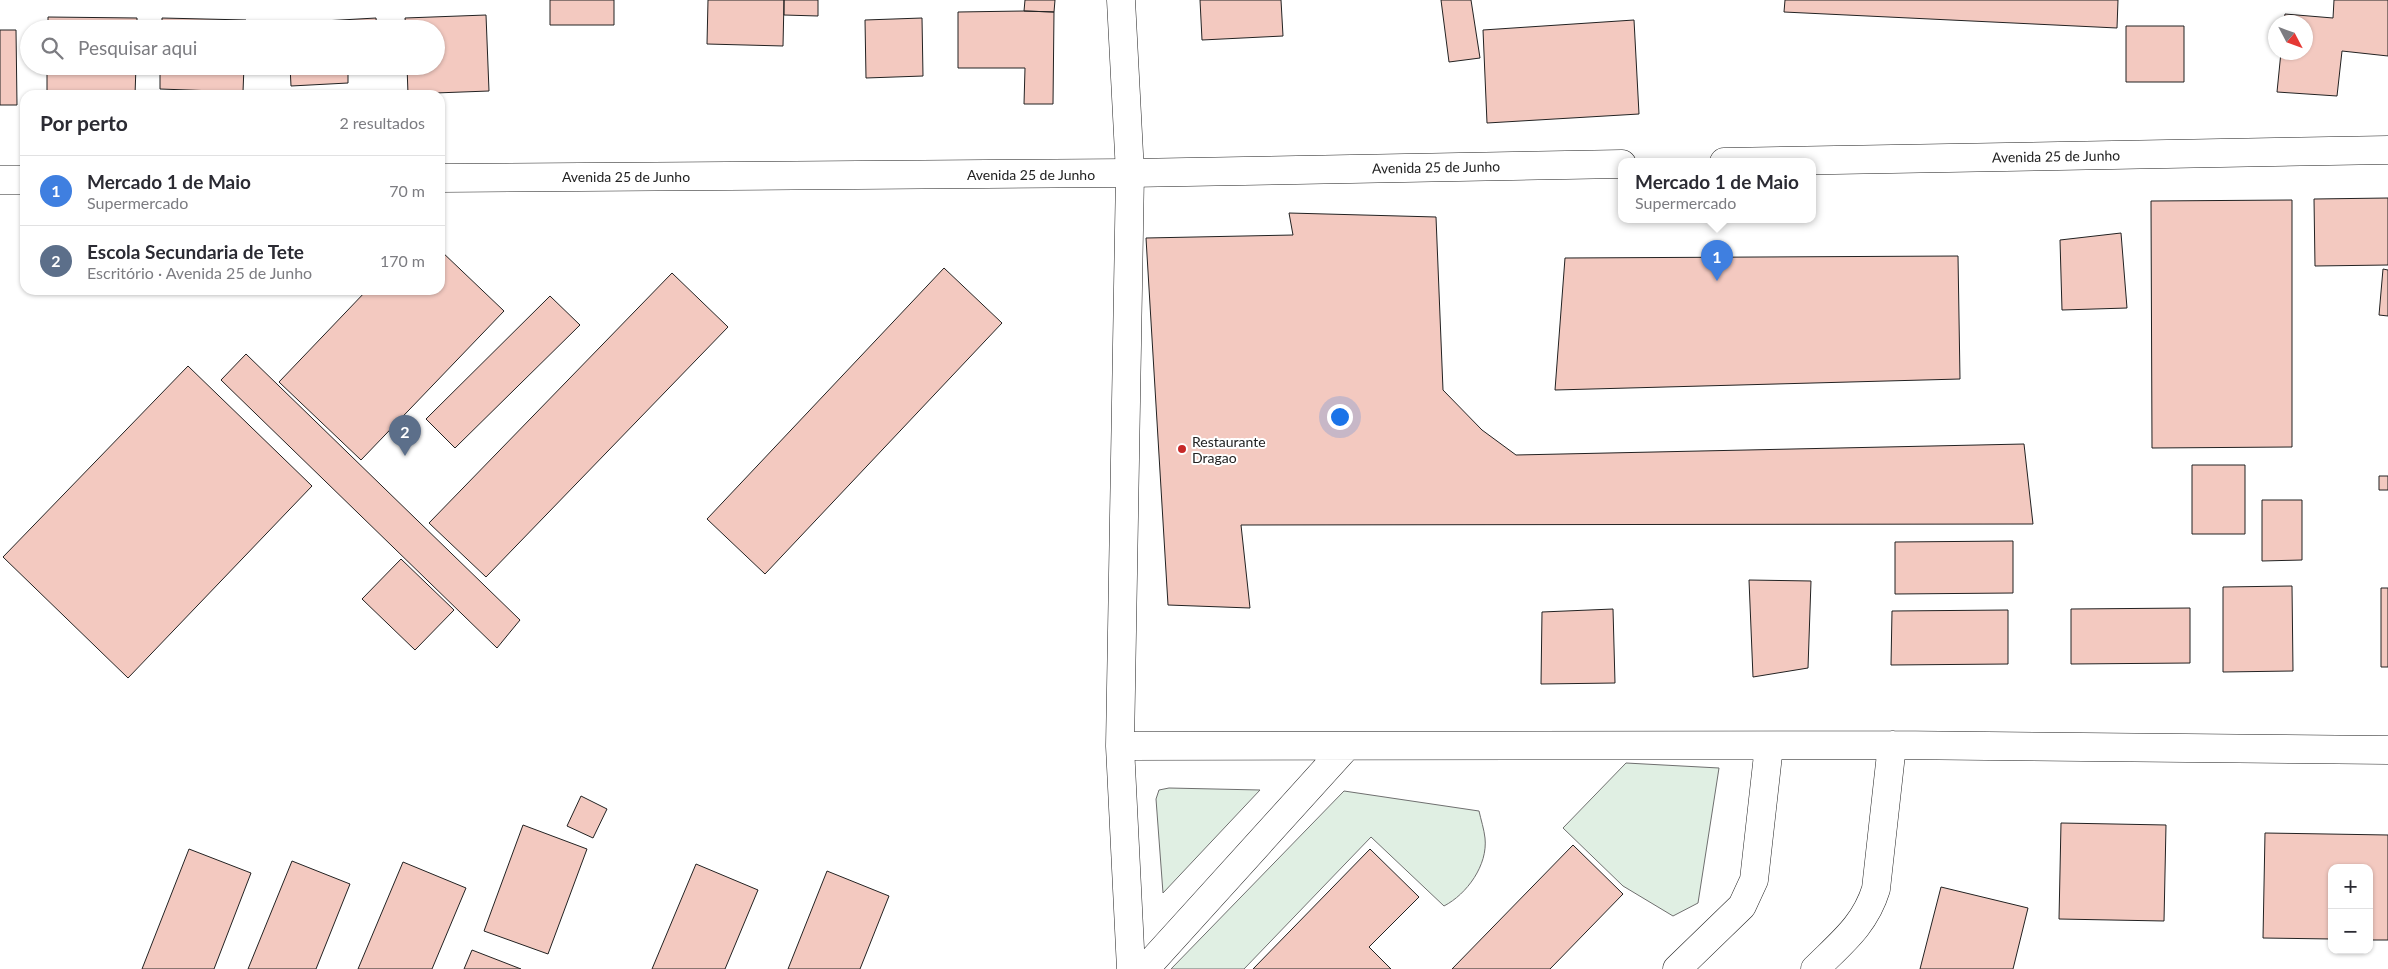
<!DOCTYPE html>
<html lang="pt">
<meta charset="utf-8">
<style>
:root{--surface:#fff;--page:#f7f7f7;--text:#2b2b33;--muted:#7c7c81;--line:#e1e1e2;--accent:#ea580c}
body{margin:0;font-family:Lato,sans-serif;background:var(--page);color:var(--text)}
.controls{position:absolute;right:15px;bottom:15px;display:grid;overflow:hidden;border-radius:10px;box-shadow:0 1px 4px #0004}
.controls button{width:45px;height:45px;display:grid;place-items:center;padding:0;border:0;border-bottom:1px solid var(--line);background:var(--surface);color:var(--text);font:25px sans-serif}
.compass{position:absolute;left:2268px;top:15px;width:45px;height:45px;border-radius:50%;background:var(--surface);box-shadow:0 1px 4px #0004;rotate:131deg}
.you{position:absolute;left:1339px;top:416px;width:18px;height:18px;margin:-12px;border:4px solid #fff;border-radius:50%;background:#1a73e8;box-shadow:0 0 0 8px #1a73e833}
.badge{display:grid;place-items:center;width:32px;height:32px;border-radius:50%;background:var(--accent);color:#fff;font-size:16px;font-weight:700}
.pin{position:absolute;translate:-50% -41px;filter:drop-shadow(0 1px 2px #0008)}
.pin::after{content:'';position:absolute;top:26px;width:18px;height:15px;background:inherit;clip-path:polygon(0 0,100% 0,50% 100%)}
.popup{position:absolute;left:1618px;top:158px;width:198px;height:65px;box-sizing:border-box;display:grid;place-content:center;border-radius:10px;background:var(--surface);filter:drop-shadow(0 1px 4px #0005);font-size:16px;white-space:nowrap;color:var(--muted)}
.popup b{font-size:19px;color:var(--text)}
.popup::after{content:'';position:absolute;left:50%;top:100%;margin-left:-10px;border:10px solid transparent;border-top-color:var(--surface)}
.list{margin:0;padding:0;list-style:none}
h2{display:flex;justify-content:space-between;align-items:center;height:65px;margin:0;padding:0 20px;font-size:21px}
h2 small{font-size:16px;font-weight:400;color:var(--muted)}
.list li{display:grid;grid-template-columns:32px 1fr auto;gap:15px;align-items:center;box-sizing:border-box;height:70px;padding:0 20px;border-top:1px solid var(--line)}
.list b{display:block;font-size:19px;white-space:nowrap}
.list p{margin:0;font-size:16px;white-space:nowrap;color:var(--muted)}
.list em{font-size:16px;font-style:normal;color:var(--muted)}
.icon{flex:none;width:28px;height:28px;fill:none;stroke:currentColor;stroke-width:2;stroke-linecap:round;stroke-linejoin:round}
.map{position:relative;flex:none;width:2388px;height:969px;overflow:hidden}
.search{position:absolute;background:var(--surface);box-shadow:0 1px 4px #0004;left:20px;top:20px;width:425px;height:55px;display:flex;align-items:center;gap:12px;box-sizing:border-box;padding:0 18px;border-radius:28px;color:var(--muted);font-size:19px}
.panel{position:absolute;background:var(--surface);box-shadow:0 1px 4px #0004;left:20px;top:90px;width:425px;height:205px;border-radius:15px}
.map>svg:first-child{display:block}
.green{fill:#e0efe3;stroke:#6f6f6f}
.building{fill:#f3c9c0;stroke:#222}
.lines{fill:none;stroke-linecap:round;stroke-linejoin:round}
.street-casing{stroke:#222;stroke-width:29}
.secondary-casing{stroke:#222;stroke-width:29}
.street{stroke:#fff;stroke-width:28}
.secondary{stroke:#fff;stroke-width:28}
.poi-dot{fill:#c62828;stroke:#fff;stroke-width:2}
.labels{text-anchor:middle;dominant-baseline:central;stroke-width:4;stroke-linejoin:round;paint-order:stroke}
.street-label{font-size:14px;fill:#222;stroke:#fff}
.poi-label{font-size:14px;fill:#222;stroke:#fff;text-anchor:start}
</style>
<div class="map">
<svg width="2388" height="969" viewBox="0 0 2388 969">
<rect width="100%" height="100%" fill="#fff"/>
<!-- green -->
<path class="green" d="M1626 763 1719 768 1698 903 1673 916 1623 886 1563 828Z
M1169 788 1260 790 1163 893 1156 799 1159 790Z
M1344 791 1479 811C1481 820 1484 829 1485 838 1488 865 1467 894 1444 906L1371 837 1244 969H1171Z"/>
<!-- building -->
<path class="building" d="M550 0H614V25H550Z
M708 0H784L783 46 707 44Z
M784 0H818V16L784 15Z
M1025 0H1055L1054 12 1024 11Z
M1200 0H1281L1283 36 1202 40Z
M1441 0H1471L1480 58 1449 62Z
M1785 0H2118L2117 28 1784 12Z
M2334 0H2388V56L2342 51 2337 96 2277 92 2281 52H2306V22H2284L2285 14 2333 18Z
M1024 11 1054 12 1053 104H1024L1025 68H958V12Z
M486 15 489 91 408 94 407 66H436V29H406L405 18Z
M48 17 137 18V29H48Z
M162 18 246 20V29H162Z
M376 18 377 29H288V23Z
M922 18 923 76 866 78 865 20Z
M1634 20 1639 114 1487 123 1483 30Z
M2126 26H2184V82H2126Z
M0 30H16L17 105H0Z
M47 66H136L135 95 47 94Z
M160 66H244L243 92 160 89Z
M290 66H379V70L348 71V83L291 86Z
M2388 198V265L2315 266 2314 199Z
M2292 200V447L2152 448 2151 201Z
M1289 213 1436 217 1443 390 1482 430 1516 455 2024 444 2033 524 1241 525 1250 608 1168 605 1146 238 1293 235Z
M2121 233 2127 308 2062 310 2060 240Z
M440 250 504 311 361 460 279 382 367 290H440Z
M1958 256 1960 379 1555 390 1565 258Z
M944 268 1002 323 765 574 707 519Z
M2383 269 2388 270V316L2379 315Z
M672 273 728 327 486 577 429 523Z
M550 296 580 325 455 448 426 419Z
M246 354 520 620 497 648 221 380Z
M188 366 312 486 128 678 3 557Z
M2192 465H2245V534H2192Z
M2379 476H2388V490H2379Z
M2262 500H2302V560L2262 561Z
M2013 541V593L1895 594V542Z
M401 559 454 610 415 650 362 599Z
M1749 580 1811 581 1808 668 1753 677Z
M2292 586 2293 671 2223 672V587Z
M2381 588H2388V667H2381Z
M2190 608V663L2071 664V609Z
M1613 609 1615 683 1541 684 1542 612Z
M2008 610V664L1891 665 1892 611Z
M581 796 607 809 593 838 567 826Z
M2061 823 2166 825 2164 921 2059 919Z
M523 825 587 849 548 954 484 931Z
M2265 833 2388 835V940H2369V868H2332V939L2263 938Z
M1573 845 1623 894 1550 969H1452Z
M189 849 251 873 214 969H142Z
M1370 849 1419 897 1369 947 1391 969H1253Z
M292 861 350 884 316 969H248Z
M403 862 466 888 432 969H358Z
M696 864 758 890 725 969H652Z
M827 871 889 896 860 969H788Z
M1941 887 2028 908 2013 969H1920Z
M472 950 521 969H464Z"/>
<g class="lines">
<defs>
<path id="street" d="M1121 0 1130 173 1120 746 1131 969
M1120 746 1892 745 2388 750
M1145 969 1347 746
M1677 969 1742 906 1754 880 1769 746
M1815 969C1841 943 1865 925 1876 889L1892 745"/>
<path id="secondary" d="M1724 162 2388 150
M440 178 1130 173 1622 164
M0 180H25"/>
</defs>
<!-- street casing -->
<use href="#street" class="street-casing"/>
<!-- secondary casing -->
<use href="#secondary" class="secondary-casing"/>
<!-- street -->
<use href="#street" class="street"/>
<!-- secondary -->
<use href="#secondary" class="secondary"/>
</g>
<!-- markers -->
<circle class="poi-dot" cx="1182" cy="449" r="5"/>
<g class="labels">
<!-- street labels -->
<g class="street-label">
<text transform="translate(2056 156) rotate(-1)">Avenida 25 de Junho</text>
<text transform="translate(1436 167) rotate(-1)">Avenida 25 de Junho</text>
<text x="1031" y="174">Avenida 25 de Junho</text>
<text x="626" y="176">Avenida 25 de Junho</text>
</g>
<!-- poi labels -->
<g class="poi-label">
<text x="1192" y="441">Restaurante<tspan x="1192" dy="16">Dragao</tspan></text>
</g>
</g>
</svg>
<div class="controls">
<button>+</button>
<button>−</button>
</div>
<svg class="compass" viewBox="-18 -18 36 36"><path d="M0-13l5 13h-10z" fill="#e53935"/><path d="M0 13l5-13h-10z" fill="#7c7c81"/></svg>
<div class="you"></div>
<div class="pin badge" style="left:1717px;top:281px;background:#3f7fe0">1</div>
<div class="popup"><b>Mercado 1 de Maio</b>Supermercado</div>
<div class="pin badge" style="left:405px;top:456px;background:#5c6f8a">2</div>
<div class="search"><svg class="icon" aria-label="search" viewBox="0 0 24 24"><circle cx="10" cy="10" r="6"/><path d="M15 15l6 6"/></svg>Pesquisar aqui</div>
<section class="panel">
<h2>Por perto<small>2 resultados</small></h2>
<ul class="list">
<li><span class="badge" style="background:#3f7fe0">1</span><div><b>Mercado 1 de Maio</b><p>Supermercado</p></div><em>70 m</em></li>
<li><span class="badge" style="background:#5c6f8a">2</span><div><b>Escola Secundaria de Tete</b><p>Escritório · Avenida 25 de Junho</p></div><em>170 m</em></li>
</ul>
</section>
</div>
